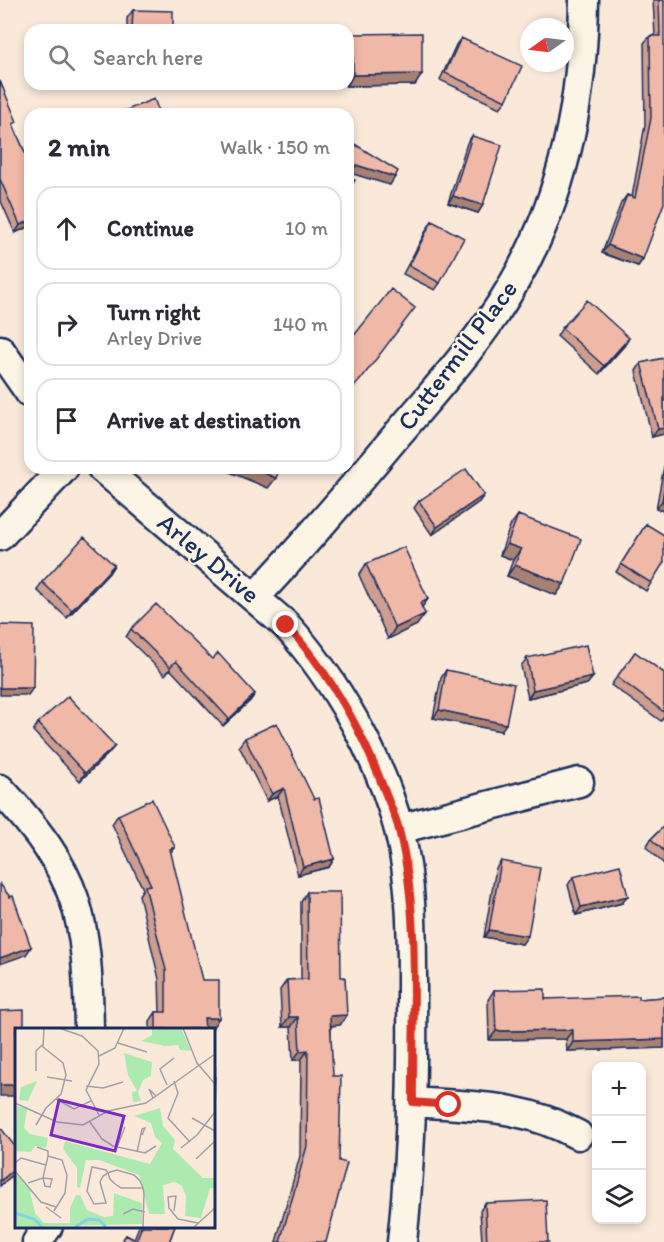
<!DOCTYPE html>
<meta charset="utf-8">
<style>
:root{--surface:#fff;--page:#f2f2f3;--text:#2b2b33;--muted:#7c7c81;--line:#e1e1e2}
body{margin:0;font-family:Itim,sans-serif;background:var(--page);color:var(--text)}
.controls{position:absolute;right:18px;bottom:18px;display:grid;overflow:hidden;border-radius:12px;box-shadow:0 3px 9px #0003}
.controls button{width:54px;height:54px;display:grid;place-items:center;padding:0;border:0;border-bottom:2px solid var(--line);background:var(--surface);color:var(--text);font:30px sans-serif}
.compass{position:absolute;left:520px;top:18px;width:54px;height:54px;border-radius:50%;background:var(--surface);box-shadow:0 3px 9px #0003;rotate:256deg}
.stop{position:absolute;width:18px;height:18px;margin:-14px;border:4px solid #d93025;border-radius:50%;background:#fff}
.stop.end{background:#d93025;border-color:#fff;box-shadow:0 2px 6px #0008}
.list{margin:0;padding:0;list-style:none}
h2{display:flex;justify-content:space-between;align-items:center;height:78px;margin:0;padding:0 24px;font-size:26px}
h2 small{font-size:20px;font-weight:400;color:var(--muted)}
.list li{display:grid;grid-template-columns:39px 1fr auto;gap:18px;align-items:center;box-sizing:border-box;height:84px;margin:0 12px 12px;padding:0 12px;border:2px solid var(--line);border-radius:18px}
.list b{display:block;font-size:22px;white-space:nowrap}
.list p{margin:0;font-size:20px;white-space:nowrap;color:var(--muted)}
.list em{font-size:20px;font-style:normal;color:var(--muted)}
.icon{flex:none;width:33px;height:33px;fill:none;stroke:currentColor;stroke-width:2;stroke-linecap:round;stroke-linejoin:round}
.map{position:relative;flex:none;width:664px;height:1242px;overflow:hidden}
.search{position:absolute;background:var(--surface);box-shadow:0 3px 9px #0003;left:24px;top:24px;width:330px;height:66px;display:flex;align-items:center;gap:15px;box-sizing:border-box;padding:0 21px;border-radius:18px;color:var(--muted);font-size:22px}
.panel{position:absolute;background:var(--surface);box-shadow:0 3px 9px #0003;left:24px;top:108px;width:330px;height:366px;border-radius:18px}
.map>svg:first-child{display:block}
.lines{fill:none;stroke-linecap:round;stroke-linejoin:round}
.minor-casing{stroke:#1b2f5e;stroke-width:33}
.minor{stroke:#fcf5e5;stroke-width:28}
.wall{fill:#ce9e90;stroke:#1b2f5e;stroke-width:1.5}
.shaded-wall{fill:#a88175;stroke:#1b2f5e;stroke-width:1.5}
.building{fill:#f0b8a7;stroke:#1b2f5e;stroke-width:1.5}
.route{stroke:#d93025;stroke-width:8}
.labels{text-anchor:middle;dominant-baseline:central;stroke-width:4.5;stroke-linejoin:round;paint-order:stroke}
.street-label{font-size:26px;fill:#1b2f5e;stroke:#fcf5e5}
.inset-river{fill:none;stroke:#83d4df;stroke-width:3}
.inset-road{fill:none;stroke:#a19fa8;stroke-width:1.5}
.view{fill:#7b2cbf;fill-opacity:0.15;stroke:#7b2cbf;stroke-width:3}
.inset-edge{fill:none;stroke:#1b2f5e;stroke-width:3}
</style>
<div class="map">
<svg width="664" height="1242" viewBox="0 0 664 1242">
<rect width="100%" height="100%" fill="#fae9d9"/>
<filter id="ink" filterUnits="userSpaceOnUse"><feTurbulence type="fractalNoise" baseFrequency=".0167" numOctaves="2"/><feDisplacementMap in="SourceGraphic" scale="12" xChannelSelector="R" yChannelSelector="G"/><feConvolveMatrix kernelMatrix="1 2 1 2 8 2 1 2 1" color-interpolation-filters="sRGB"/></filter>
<g filter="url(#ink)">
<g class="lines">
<defs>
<path id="minor" d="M0 350 30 393
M102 468 286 625C335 679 381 759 399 830 413 885 412 942 412 997 413 1080 411 1160 402 1242
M0 536 64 468
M256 596C305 544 351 490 397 435 437 388 480 341 511 288 563 201 583 100 584 0
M0 789C80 875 87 914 89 1029
M399 829 579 782
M413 1102C477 1107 521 1104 578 1135
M37 1242 48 1226"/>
</defs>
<!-- minor casing -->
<use href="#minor" class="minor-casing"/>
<!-- minor -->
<use href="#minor" class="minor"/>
</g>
<!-- wall -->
<path class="wall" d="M653 0H664L643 259 638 266 602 253 621 203 627 195 632 197 645 125 644 43 650 36H655Z
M133 10 173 30H127V18Z
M353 34 422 74 415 85 346 86V84H348V41Z
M461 38 506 101 500 108 440 80 456 45Z
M0 81 14 127 30 165V226L15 233 0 199Z
M472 136 483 205 478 213 448 203 467 143Z
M432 221 440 283 435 290 403 274 427 229Z
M562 328 629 338 624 346 599 374 557 336Z
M664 358V434L652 437 636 371 641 363Z
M664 466V511L656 509Z
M484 495 479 502 432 535 414 508 419 501Z
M518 515 564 584 556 595 507 576 513 560 500 555 510 526Z
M646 524 651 583 646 591 616 572Z
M366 564 428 599 422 607 417 625 388 639 359 575Z
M114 565 109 573 67 618 37 590 42 582Z
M131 629 212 659 255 694 250 701 223 726 170 669 165 675 126 637Z
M635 652 664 673V717L661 721 611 685Z
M527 658 593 677 587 684 528 698 521 666Z
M446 670 501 731 433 718 441 678Z
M38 723 109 753 80 781 33 731Z
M245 738 314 799 334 859 329 867 298 875 278 796 267 801 239 746Z
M118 815 175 847 170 853 213 1027H205V1029H150V1021L156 1012H160L159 979 139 895 143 889 112 824Z
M664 826V864L646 847 651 839Z
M501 861 522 944 484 937 496 868Z
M573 877 628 896 622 903 576 915 568 885Z
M307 892 341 977 347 1015 340 1025 331 1026 326 1242H276L300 1156 301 1060H293L291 1027H282L280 990 287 980 301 979V902Z
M494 990 545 999H639L664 997V1048L567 1051 566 1039 489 1040 488 1000Z
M485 1203 548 1242H482L480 1211Z
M139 1226H175L169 1242H121L126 1235 134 1239Z"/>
<!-- shaded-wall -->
<path class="shaded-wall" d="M422 74 415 85 346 86 348 84 353 75Z
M356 165 395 177 390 185 350 173Z
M453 196 483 205 478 213 448 203Z
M30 221V226L15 233 20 225Z
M608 245 643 259 638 266 602 253Z
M629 338 624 346 599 374 604 366Z
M664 428V434L652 437 658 429Z
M220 468H253L276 478 268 488Z
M484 495 479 502 432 535 437 527Z
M662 501 664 502V511L656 509Z
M507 544 521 549 513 560 500 555Z
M114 565 109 573 67 618 72 610Z
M515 565 564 584 556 595 507 576Z
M428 599 420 610V603Z
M425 614 417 625 388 639 395 628Z
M593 677 587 684 528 698 533 690Z
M0 688H33L28 695H0Z
M255 694 250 701 223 726 229 719Z
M439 710 506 724 501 731 433 718Z
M115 746 109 753 80 781 85 773Z
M284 788 278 796 267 801 272 794Z
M334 859 329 867 298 875 303 867Z
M628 896 622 903 576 915 581 907Z
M489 930 528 936 522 944 484 937Z
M31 947 26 955 0 964V958Z
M347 1015 340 1025 323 1026 330 1016Z
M289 1017H298L291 1027H282Z
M204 1018H219L213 1027H198Z
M573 1030 566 1039 489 1040 496 1031Z
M664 1039V1048L567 1051 573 1042Z
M308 1050 301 1060H293L300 1051Z
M0 1085H16V1096H0Z
M16 1168V1172L0 1186V1181Z"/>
<!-- building -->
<path class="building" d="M659 0H664V203L643 259 608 245 627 195 635 198 651 118 650 36H660Z
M133 10 173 11V30H132Z
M422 33V74L353 75V34Z
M461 38 522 66 506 101 445 73Z
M0 81 17 122 13 124 30 165V221L20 225 0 179Z
M154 99 160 114H123L122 112Z
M472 136 502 145 483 205 453 196Z
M348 140 398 171 395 177 356 165 350 178 355 180 348 191Z
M432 221 464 238 440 283 409 266Z
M391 289 415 308 361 379 348 393V343Z
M587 300 629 338 604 366 562 328Z
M664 358V428L658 429 641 363Z
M253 468H280L276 478Z
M466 469 484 495 437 527 419 501Z
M664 488V502L662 501Z
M518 515 581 539 564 584 515 565 521 549 507 544Z
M646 524 664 535V562L651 583 621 564Z
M84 537 114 565 72 610 42 582Z
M404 547 428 599 420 603 425 614 395 628 366 564Z
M156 604 212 659 218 653 255 694 229 719 176 661 170 667 131 629Z
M0 625 34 626 33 688H0Z
M586 645 593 677 533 690 527 658Z
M635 652 664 673V712L617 677Z
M446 670 514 684 506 724 439 710Z
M68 696 115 746 85 773 38 723Z
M277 723 314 799 319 798 334 859 303 867 284 788 272 794 245 738Z
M152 799 175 847 170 849 202 980H219V1018H204L205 1029H156V1012H166V970L145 886 151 885 118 815Z
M664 826V851L651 839Z
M501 861 540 868 528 936 489 930Z
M620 865 628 896 581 907 573 877Z
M0 884 10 897 13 896 31 947 0 958Z
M307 892H340L341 977H345L347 1015 330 1016 333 1076H341L339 1161 347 1163 326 1242H280L307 1146 308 1050 300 1051 298 1017H289L287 980 308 979Z
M545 989V999L639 996V999L664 997V1039L573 1042V1030L496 1031 494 990Z
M24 1010V1029H16V1085H0V1011Z
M213 1066H215L213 1128Z
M0 1127 16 1148V1168L0 1181Z
M546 1200 548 1242H487L485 1203Z
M142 1226H175L169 1242H122L126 1235 136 1241Z"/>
</g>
<g class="lines" filter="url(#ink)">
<!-- route -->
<path class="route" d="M286 625C331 674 362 730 385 792 390 805 396 817 399 830 421 918 412 1013 413 1102L449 1105"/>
</g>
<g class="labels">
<!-- street labels -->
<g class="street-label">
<text transform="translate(457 355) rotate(-53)">Cuttermill Place</text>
<text transform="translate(209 558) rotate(40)">Arley Drive</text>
</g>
</g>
<!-- overview -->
<g transform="translate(15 1028)">
<rect width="200" height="200" fill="#fae9d9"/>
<path d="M137 0H166L176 23 165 22 163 17 150 18 126 13 137 7ZM109 25 137 34 136 48 128 52 123 64 126 73 118 74 117 64 122 63 113 47ZM22 53 13 73 4 72 6 59ZM2 78 12 81 9 100 15 106 33 110 31 120 20 118 16 124 0 123ZM145 80 148 98 160 112 158 121 188 150H199V160H195L186 190 170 188 171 168 167 158 160 154 148 157 150 186H134L124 147 84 132H71L65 160 62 159V140L48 121 50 113 135 136 147 115 140 109 136 95 119 88ZM0 145 18 163 15 164 20 185 29 195H55V180L61 167H65L72 182 89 189 98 188 99 165 127 175V196L0 199Z" fill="#adeab0"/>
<path class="inset-river" d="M0 185 19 191 27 199M60 199 73 191 84 192 91 199"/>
<path class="inset-road" d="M44 0 67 8 83 23 84 36 71 62 84 87M168 0 182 35 200 56M103 15 132 24M84 28 100 20 109 0M21 43V23L27 17M32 49 57 53M159 53 163 65 153 90 175 114M152 57 145 41 159 30M71 58 88 60 108 54M138 70 134 61 141 68M41 71 59 81 76 73M0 75 42 94 68 97 93 83 131 75 200 26M177 90 200 103M75 94 87 111 98 118 130 125 141 118M21 97 31 80 46 66 51 47 48 35 28 19 29 0M102 119 110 99M166 120 182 107 200 84M122 124 127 101 130 100 127 107M33 128 47 132 52 147 50 165 39 183M181 131 200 113M0 135 6 130 31 137M0 143 26 174 41 179M28 150 37 151 35 159 30 158ZM13 155 28 150 33 128V123L22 119M31 179 46 190M159 183 161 168 153 169 154 180 163 191 183 195M108 186 118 181 130 184M128 199 129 166 128 160 125 153 119 147 102 142 95 144 93 145 90 147 88 148 85 154 91 175 79 176 72 163 77 139 91 142 93 145 95 151 99 155 106 160H128M179 199 200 180"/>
<path class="view" d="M44 72 109 88 100 123 36 107Z"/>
<rect width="200" height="200" class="inset-edge"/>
</g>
</svg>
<div class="controls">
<button>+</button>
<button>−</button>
<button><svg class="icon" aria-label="layers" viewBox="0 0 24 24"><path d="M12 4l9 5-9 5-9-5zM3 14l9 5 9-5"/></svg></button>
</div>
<svg class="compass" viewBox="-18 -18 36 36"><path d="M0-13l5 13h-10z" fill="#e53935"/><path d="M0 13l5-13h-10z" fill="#7c7c81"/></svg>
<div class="stop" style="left:449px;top:1105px"></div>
<div class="stop end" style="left:286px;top:625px"></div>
<div class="search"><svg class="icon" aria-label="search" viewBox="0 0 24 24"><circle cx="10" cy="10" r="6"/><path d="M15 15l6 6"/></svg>Search here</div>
<section class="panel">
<h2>2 min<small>Walk · 150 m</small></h2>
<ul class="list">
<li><svg class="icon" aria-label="ahead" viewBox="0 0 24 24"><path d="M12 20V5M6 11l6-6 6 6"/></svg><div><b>Continue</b></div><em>10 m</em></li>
<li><svg class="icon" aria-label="right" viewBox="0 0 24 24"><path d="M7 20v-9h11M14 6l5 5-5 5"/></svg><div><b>Turn right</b><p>Arley Drive</p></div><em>140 m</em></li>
<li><svg class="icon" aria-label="arrive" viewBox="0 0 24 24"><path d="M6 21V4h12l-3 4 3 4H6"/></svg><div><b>Arrive at destination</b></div></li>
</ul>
</section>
</div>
